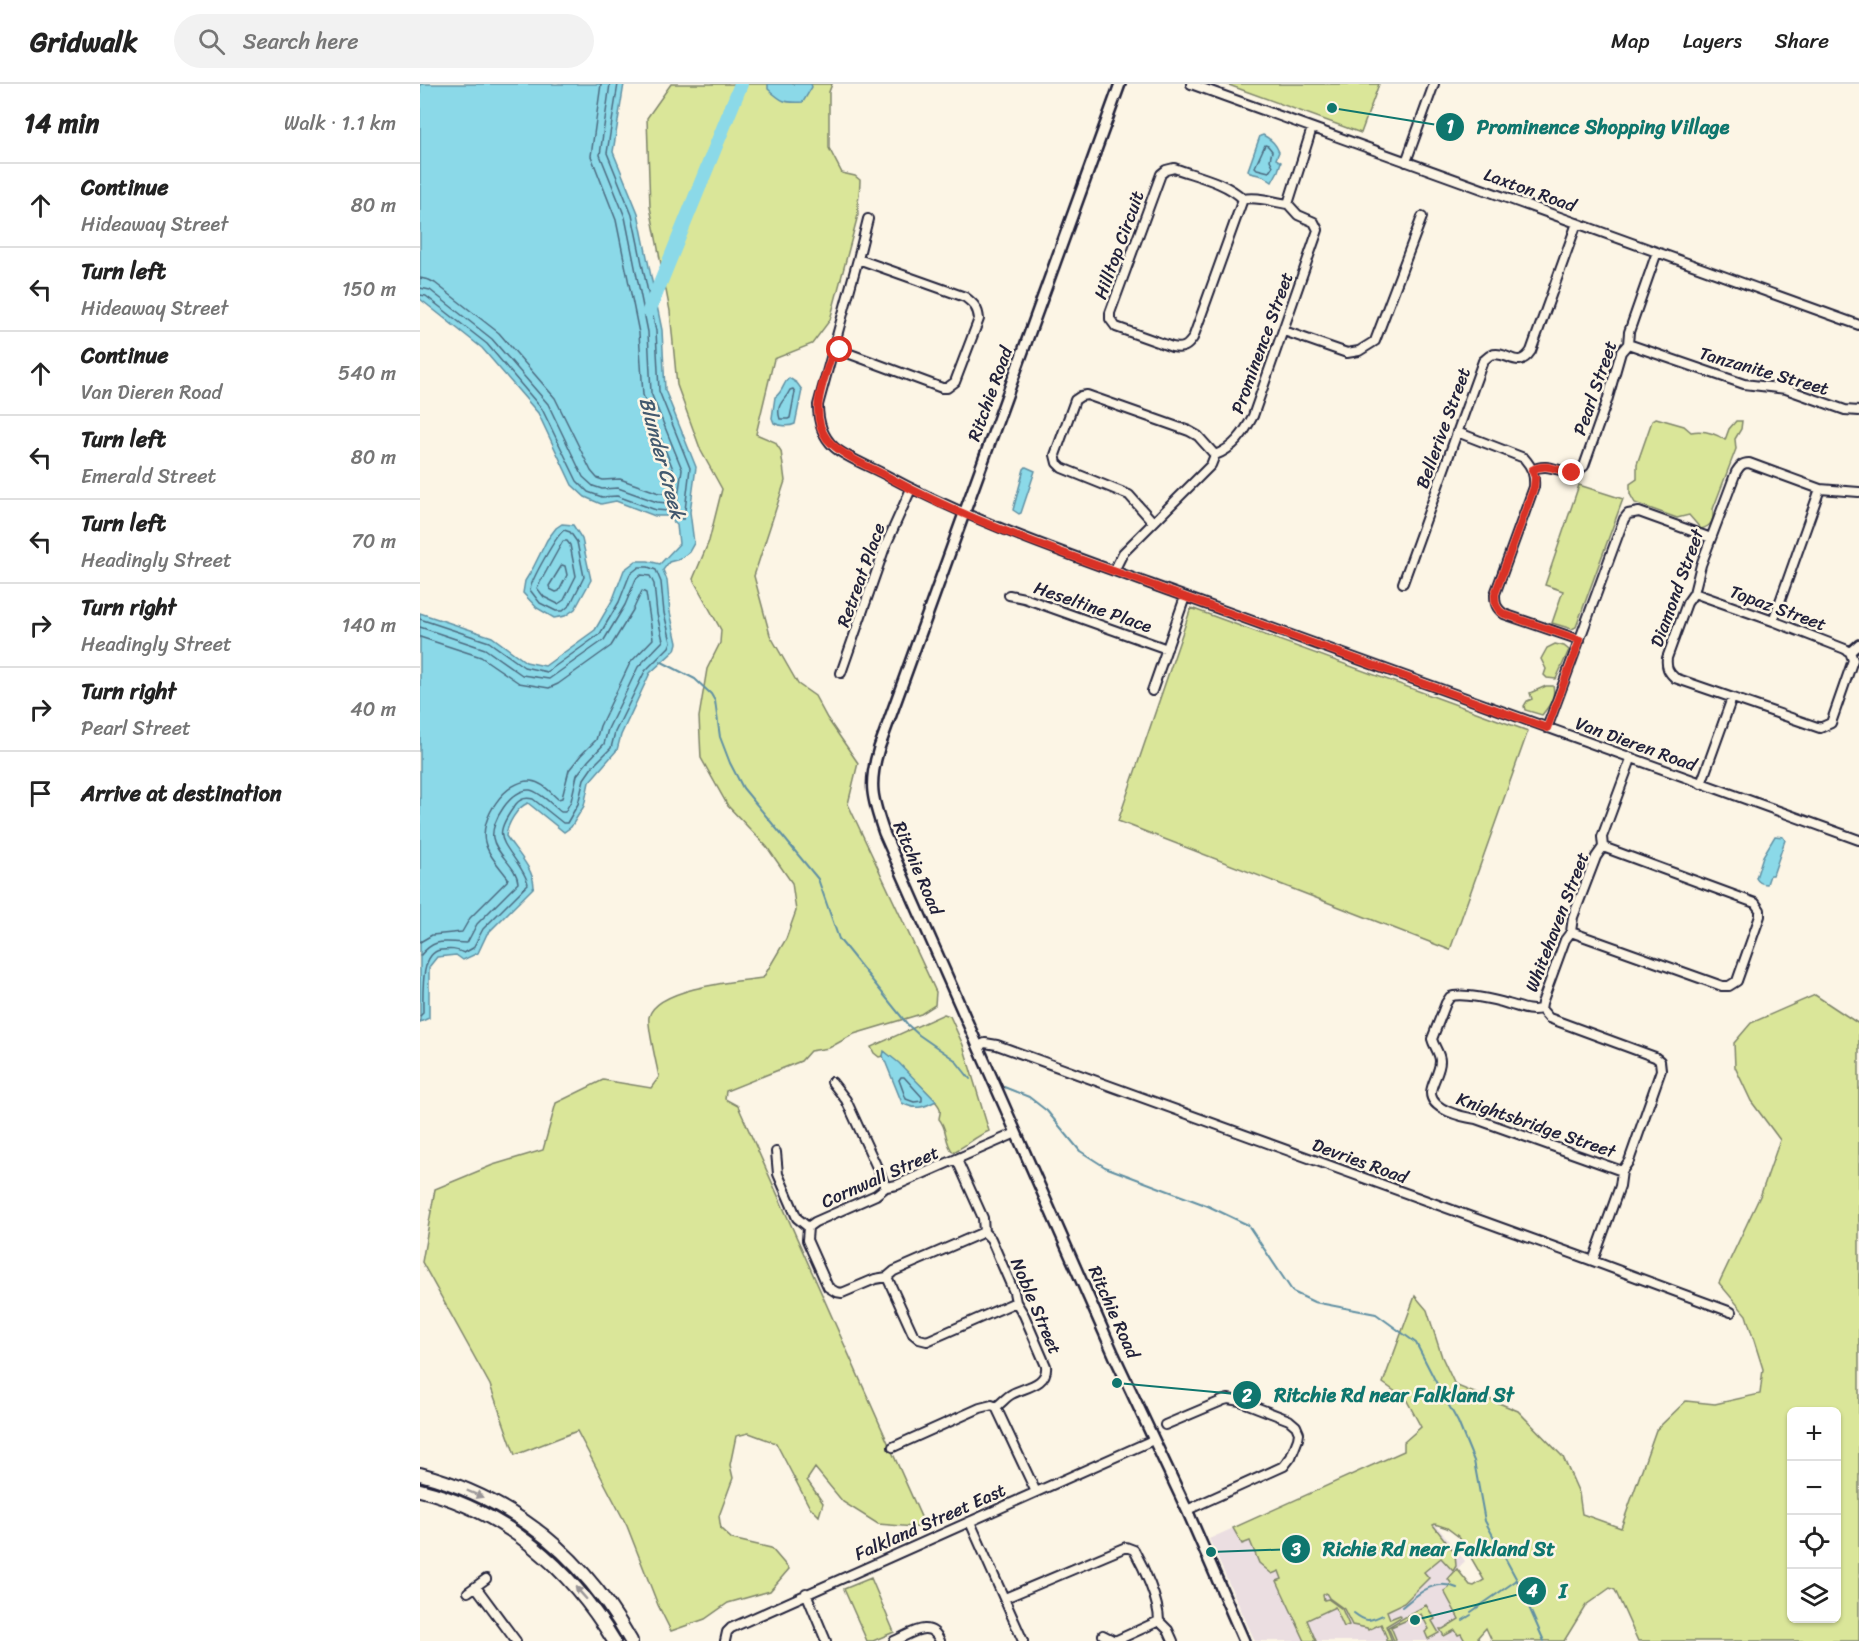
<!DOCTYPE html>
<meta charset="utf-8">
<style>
:root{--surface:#fff;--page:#f2f2f2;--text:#222;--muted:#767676;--line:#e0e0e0}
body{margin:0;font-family:Sriracha,sans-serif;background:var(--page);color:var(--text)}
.controls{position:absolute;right:18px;bottom:18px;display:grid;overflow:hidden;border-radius:9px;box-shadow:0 2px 4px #0004}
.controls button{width:54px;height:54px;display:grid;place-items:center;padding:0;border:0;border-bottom:2px solid var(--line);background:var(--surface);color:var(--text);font:30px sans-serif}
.stop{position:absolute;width:18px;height:18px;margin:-14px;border:4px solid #d93025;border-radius:50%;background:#fff}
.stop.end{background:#d93025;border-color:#fff;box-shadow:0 2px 6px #0008}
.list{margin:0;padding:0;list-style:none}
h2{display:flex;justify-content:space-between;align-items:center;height:78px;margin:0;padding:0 24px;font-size:26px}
h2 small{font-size:20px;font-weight:400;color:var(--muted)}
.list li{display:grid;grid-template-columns:39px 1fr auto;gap:18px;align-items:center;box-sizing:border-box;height:84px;padding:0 24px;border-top:2px solid var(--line)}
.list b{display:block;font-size:22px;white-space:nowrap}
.list p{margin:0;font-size:20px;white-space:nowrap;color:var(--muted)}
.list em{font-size:20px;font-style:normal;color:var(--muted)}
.icon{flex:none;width:33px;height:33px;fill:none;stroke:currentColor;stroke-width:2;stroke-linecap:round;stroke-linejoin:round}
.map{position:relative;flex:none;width:1439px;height:1557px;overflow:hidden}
header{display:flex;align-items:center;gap:36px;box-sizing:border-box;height:84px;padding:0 30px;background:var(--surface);border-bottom:2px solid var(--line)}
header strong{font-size:28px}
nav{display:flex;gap:33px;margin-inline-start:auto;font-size:21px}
.search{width:420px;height:54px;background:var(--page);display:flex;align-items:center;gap:15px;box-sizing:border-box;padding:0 21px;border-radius:33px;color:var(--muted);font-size:22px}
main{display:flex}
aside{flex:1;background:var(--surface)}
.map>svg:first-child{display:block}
.built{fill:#ebdee1}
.green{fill:#dae699;stroke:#7e846a;stroke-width:1.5;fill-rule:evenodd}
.water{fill:#8bd9e8;stroke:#6190a3;stroke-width:1.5}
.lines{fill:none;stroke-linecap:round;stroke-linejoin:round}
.shore{stroke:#4c6b80;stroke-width:1.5}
.stream{stroke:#6190a3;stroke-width:2}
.river{stroke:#8bd9e8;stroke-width:14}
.minor-casing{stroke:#22223b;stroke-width:12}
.tertiary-casing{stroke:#22223b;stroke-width:14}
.primary-casing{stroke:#22223b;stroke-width:16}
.minor{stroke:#fcf5e5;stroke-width:8}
.tertiary{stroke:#fcf5e5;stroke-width:9}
.primary{stroke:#fcf5e5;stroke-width:12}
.oneway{fill:#9a9698}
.route{stroke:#d93025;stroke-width:8}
.labels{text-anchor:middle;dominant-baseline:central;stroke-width:5;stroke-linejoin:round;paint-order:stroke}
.street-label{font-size:18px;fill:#22223b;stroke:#fcf5e5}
.water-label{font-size:20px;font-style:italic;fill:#42596f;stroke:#fcf5e5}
.leader{fill:none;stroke:#0f766e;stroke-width:2}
.callout-dot{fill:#0f766e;stroke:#fcf5e5;stroke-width:2}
.mark-label{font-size:18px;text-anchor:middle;font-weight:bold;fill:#fff}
.callout-label{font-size:20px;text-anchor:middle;font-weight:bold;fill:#0f766e;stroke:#fcf5e5;stroke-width:5;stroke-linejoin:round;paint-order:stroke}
</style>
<header>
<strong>Gridwalk</strong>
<div class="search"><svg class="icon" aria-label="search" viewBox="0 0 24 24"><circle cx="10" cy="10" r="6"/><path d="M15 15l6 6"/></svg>Search here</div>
<nav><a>Map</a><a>Layers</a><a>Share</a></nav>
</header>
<main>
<aside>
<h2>14 min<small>Walk · 1.1 km</small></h2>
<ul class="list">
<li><svg class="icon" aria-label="ahead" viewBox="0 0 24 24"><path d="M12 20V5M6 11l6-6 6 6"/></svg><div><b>Continue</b><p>Hideaway Street</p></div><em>80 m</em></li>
<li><svg class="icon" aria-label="left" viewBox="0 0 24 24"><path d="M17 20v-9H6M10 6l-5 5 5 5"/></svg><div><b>Turn left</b><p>Hideaway Street</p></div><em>150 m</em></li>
<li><svg class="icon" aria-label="ahead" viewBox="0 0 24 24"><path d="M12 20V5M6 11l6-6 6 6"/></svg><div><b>Continue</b><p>Van Dieren Road</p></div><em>540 m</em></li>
<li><svg class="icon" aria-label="left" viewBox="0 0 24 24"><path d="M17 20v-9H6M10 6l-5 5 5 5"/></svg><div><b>Turn left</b><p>Emerald Street</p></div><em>80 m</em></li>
<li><svg class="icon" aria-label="left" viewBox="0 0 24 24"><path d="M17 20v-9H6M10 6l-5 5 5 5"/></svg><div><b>Turn left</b><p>Headingly Street</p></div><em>70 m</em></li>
<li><svg class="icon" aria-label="right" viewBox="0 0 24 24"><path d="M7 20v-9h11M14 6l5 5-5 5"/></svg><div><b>Turn right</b><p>Headingly Street</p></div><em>140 m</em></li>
<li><svg class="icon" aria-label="right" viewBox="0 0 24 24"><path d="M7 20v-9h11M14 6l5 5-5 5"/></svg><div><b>Turn right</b><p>Pearl Street</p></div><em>40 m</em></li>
<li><svg class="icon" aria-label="arrive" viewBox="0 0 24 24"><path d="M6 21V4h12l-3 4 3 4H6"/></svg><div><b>Arrive at destination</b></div></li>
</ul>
</aside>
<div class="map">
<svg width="1439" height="1557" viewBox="0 0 1439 1557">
<rect width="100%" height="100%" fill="#fcf5e5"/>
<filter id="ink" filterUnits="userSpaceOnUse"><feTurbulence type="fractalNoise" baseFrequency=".0167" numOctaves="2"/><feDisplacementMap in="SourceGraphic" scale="12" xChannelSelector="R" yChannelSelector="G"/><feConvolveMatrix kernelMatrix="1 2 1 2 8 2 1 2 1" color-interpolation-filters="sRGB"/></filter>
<g filter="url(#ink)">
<!-- built -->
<path class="built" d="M977 1370 1015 1440 1045 1477 1028 1495 1031 1499 1029 1504 1024 1507 1050 1557H835L789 1455Z"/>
<!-- green -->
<path class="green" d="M251 0H412L409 8V64L422 89 435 92 440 96C440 108 437 119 438 131L410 236 392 260 354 275 336 350 355 358 361 367 365 397 334 492 350 551 378 600 395 612 407 634 438 679 428 720 516 908 515 921 501 930 434 950 409 964 390 967 381 977 306 1007 305 1015 318 1022 506 1444 458 1440 423 1418 395 1384 387 1396 403 1419 399 1432 389 1422 356 1359 329 1349 316 1352 310 1381 313 1394 299 1432 301 1445 312 1455 351 1464 369 1485 350 1507 308 1519 285 1535 251 1547 238 1521 207 1442 157 1347 95 1371 70 1301 2 1178 15 1105 73 1081 123 1066 136 1019 183 996 231 1004 239 993C237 982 227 941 229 933 236 904 318 897 343 894L366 855 376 827 372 799 347 763 308 722 281 674 279 633 287 585 300 559 301 546 273 495 289 457 302 405 281 367 257 301 250 227 230 123 227 34Z
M806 0H959L941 49Z
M1236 334 1264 342 1271 348C1283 346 1295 349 1305 356L1309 345 1316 337H1322L1321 345 1315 355 1316 365 1293 425C1294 436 1292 442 1281 445L1269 431 1257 434 1215 419 1210 410V400L1217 395V380L1232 337Z
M1159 401 1203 415 1156 543 1152 545 1132 539 1143 507 1125 501Z
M771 524 1108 647 1030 866 698 737Z
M1135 560 1144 562 1149 566 1136 595 1127 594 1124 591 1126 585 1121 575 1127 564Z
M1126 602H1133C1136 614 1129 622 1122 631L1105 626 1104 622 1107 617 1112 615 1110 609Z
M1395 911 1439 940V1557H1218L1195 1506 1190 1504 1166 1521 1144 1557H1072L1066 1544 1058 1553 1059 1557H1045L1041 1550 1038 1551 1035 1546 1024 1552 1020 1545H1023L1039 1535 1024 1507 1029 1504 1031 1499 1028 1495 1037 1485 1050 1501 1054 1502 1064 1496 1039 1453 1027 1444 1015 1440 1013 1441 1035 1469 1036 1482 1033 1487 1021 1474 1004 1488 1009 1494 984 1519 967 1527 970 1535 980 1531 981 1533 966 1542 972 1557H966V1555L967 1554 961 1540 948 1546 947 1544 932 1541 924 1525 909 1514 906 1509 903 1511 904 1516 908 1515 922 1525 929 1541 924 1543 915 1523 887 1536 896 1557H885L857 1497 862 1495 859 1487 852 1490 839 1479 830 1457 822 1460 813 1444 984 1367V1358L1001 1343 986 1315 963 1299 995 1212 1007 1226 1022 1273 1035 1301 1098 1327 1143 1373 1159 1409 1162 1430 1201 1444 1236 1346 1266 1317 1295 1320 1340 1310 1343 1285 1326 1231 1299 1199 1341 1110 1360 1056 1331 1017 1315 983 1314 959 1331 939ZM1372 1328H1416V1534H1372Z
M524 930 530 932 543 961 569 1047C556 1052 546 1062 533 1068 524 1058 528 1045 519 1035 519 1032 521 1029 520 1025 519 1017 473 975 465 968L463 972 459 973 454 969 451 963Z
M451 1494 474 1548 453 1557H447L424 1505Z
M1006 1521 1015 1535 1012 1537 1019 1549 1008 1555 1005 1548 1009 1545 1001 1530 971 1543 976 1555 974 1557 968 1543Z"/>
<!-- water -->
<path class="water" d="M0 0H204L193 68 218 129 242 246 245 306 276 383 270 428 274 459 269 468 260 475 249 478 243 486 247 496 250 528 257 559 255 566 230 589 201 651 197 666 169 698 164 722 151 743 144 748 108 719C97 723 87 741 86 752 96 767 114 785 114 803L67 850 58 869 43 876 36 871 17 873 9 883V934L0 938V529L72 553 106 578 125 582 175 546 193 515 204 486 216 477H228L240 480 259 460 257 441 247 432H235L196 417 181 420 165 413 152 401 118 329 62 264 0 215Z
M348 0H391L392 3 383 18C364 19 362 18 348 5Z
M843 51C851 55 856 60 859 68L856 75 861 78 858 87 852 98 843 92 830 89 828 86 840 52Z
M369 294 377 299 382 306 375 340C369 343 359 342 354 339L352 334 355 313C364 307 362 300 369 294Z
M606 383 615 387 601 429 599 430 593 426 604 385Z
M142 440 153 441 162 455 171 496 155 525 145 532 134 534 117 524 103 509 105 497 113 484 127 456 136 444Z
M1355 752 1363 753 1365 756 1353 791H1350L1347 800C1341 800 1338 798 1336 794L1343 772Z
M464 967 479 979 516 1017C503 1024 495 1026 482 1019L463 972Z"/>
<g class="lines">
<!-- shore -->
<path class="shore" d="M845 61 848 62 852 67 850 76 853 82 849 88 837 85 835 83Z
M0 194 9 196 15 199 79 249 135 314 171 387 177 394 183 396 200 395 239 409H250L253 385 223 311 219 249 196 136 171 72 181 0
M0 204 10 206 72 255 128 320 163 393 173 402 182 405 198 404 237 418 257 420 262 385 231 309 228 248 205 133 180 71 190 0
M0 211 6 212 67 260 122 325 157 397 168 408 182 413 197 412 236 426 249 427 261 435H264L270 384 239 307 236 247 212 131 187 69 198 0
M373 305 375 308 370 334 368 335H360C355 320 365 317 370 306Z
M144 446 150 448 157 458 164 493 150 521 143 527H136L120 519 110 506C111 496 136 452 144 446Z
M143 457H147L150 461 156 492 144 516 138 520 124 513 117 504Z
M142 481 145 482 147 491 139 507 136 508 130 505 129 502Z
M0 535 69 558 104 583 127 588 180 550 199 518 210 490 219 483H228L236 486 241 498 244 529 251 558 249 563 225 587 195 648 191 664 173 682 164 695 158 720 147 739H143L113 715C106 713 100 715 96 720 72 752 81 754 100 783 103 788 107 794 108 800L63 845 53 864 44 869C36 865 31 865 21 866 0 868 3 910 3 929L0 932
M0 543 65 565 102 591 129 595 184 556 205 521 216 495 221 491 230 492 234 500 237 530 243 557 218 583 188 645 184 660 168 677 157 691 151 717 145 728H141C133 722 121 708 110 706 92 704 70 738 73 754 76 771 97 782 98 799L57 840 47 859C26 859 16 852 0 872
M0 553 61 573 99 599 129 604 138 600 191 562 213 526 222 507 226 509 233 555 210 579 180 642 176 656 161 671 149 686 142 714 138 715C130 708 122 698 111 697 86 695 59 735 65 758 68 771 80 783 88 794L87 797 50 834 42 848 12 851 0 858
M481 993H484L502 1013V1017L494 1018 486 1015 479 996Z"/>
<!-- stream -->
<path class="stream" d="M240 577 275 595 291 610 295 617 300 653 310 679 323 704 398 795 419 855 488 941 499 951 535 976 550 995
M584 1003 609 1013 627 1027 660 1067 685 1083 788 1122 828 1141 873 1208 894 1218 956 1230 996 1259 1017 1300 1038 1338 1054 1377 1065 1437 1097 1496 1124 1557
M982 1523C999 1509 1014 1494 1037 1504
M1051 1528 1097 1496
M934 1529C947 1539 949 1537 963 1531
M1043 1536 1051 1531"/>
<!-- river -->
<path class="river" d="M229 227 321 0"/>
<defs>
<path id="minor" d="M771 0 1439 241
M986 78 1014 0
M823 115 773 254C767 263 763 265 752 263L696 243 690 235V229L741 90 746 86 754 84C776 92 806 98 823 115 838 112 852 118 868 120
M448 135 438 175 398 321C398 337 402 352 414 363 425 373 451 383 464 390 549 436 640 467 730 500 966 586 1202 672 1439 756
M864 247 927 269 939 267 955 257 1002 133
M1208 260 1324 300 1366 305 1425 326 1439 327
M414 264 522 304H527L535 298 559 235C558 224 554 220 545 213L438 175
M1037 348 1104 374C1112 383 1115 391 1114 403L1075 510C1075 520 1076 524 1084 530L1160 556
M1112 386C1133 375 1146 398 1164 382L1187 317 1201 268 1208 260 1209 248 1237 168
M733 438 709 411 642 384 637 379 635 371 655 316 661 312 667 311 769 347 778 352 795 371
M694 487 703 469 791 381 795 371C814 364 824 349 833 332L898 146 894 138 878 131 868 120 892 44
M983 499 1063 277C1066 275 1068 272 1071 271 1087 265 1097 288 1111 267L1157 139
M1274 509 1353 537 1425 565 1430 568
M589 511 604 514 747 565
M1353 537 1400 405
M1430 568 1433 576 1411 639 1400 644 1255 594C1248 588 1246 583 1247 574L1267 519 1274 509 1281 481 1316 388C1320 382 1322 379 1329 379L1400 405 1439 408
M1430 568 1439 560
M421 589 465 463 491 405
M732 607 765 513
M1127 644 1204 435 1208 430 1219 428 1291 454
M1281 700 1312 614
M1151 848 1302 902H1309L1317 897 1340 832V826L1335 819 1183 763
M1121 925C1109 928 1100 923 1088 920 1076 916 1040 908 1030 913L1026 919 1012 955C1014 963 1020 969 1020 977 1020 988 1012 998 1011 1008 1010 1026 1043 1033 1056 1035L1202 1087
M558 962 565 959 577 961 1173 1177 1311 1228
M412 998 426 1016 466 1103
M356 1068 358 1090 377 1134 388 1143
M564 1148 474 1187 467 1193 455 1195 422 1209 416 1208 408 1203 387 1156 388 1143 395 1138 456 1111 466 1103 477 1101 596 1049
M1173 1177 1200 1102 1202 1087 1209 1077 1241 986 1240 977 1235 973 1129 934 1121 925 1122 919 1145 856 1151 848 1153 833 1176 773 1183 763 1182 753 1211 675
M467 1193 493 1250 499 1255 507 1257 596 1218
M576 1323 616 1408
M745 1341 804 1316 808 1315 820 1317 869 1336 876 1342 879 1349 878 1355 871 1373 864 1382 767 1426
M473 1363 560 1324 572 1321 576 1323C582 1319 586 1313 592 1310 605 1303 628 1301 626 1282L604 1231 596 1218 594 1208 571 1155 564 1148 563 1134 537 1076
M550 1438 603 1557
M56 1503 96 1557
M48 1508 66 1495
M386 1509 406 1557
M585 1514 706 1463 714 1466C724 1484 739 1517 739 1537L748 1546 753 1557
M683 1551 695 1557 739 1537
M305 1557 307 1548 311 1544 733 1356
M474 1557C491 1550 510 1534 520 1557"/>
<path id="tertiary" d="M700 0 459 664C448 700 452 714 464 749L694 1271 767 1426 824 1557"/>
<path id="primary" d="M0 1390C94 1415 164 1473 211 1557
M0 1406C85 1427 150 1484 194 1557"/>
</defs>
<!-- minor casing -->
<use href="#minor" class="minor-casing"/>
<!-- tertiary casing -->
<use href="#tertiary" class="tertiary-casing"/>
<!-- primary casing -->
<use href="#primary" class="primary-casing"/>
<!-- minor -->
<use href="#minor" class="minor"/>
<!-- tertiary -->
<use href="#tertiary" class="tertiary"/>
<!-- primary -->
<use href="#primary" class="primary"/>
</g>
<!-- one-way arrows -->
<defs><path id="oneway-solid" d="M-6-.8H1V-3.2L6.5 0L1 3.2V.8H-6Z" transform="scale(1.5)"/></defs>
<g class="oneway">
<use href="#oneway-solid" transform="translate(55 1410) rotate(23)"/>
<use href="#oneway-solid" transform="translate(161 1509) rotate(-131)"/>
</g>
</g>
<g class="lines" filter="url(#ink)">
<!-- route -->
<path class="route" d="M420 266 414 264C406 292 387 328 407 355 421 372 453 384 472 395 557 441 650 471 740 504 869 551 998 597 1127 644L1160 556 1084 530C1076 525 1075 520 1075 510L1114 403 1115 393 1112 386C1127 378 1137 387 1152 389"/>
</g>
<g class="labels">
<!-- street labels -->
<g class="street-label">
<text transform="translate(1110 106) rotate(20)">Laxton Road</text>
<text transform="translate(699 161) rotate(-70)">Hilltop Circuit</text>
<text transform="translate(842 259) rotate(-70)">Prominence Street</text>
<text transform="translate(1344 287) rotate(16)">Tanzanite Street</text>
<text transform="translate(1175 304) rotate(-71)">Pearl Street</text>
<text transform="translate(570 310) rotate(-70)">Ritchie Road</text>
<text transform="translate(1023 344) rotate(-70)">Bellerive Street</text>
<text transform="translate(441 491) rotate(-70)">Retreat Place</text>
<text transform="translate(1257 504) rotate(-70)">Diamond Street</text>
<text transform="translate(673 523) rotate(19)">Heseltine Place</text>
<text transform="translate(1358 524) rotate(20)">Topaz Street</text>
<text transform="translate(1216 660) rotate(20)">Van Dieren Road</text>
<text transform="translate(498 784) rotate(67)">Ritchie Road</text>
<text transform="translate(1137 838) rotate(-69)">Whitehaven Street</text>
<text transform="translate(1116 1041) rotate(19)">Knightsbridge Street</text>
<text transform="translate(940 1077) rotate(20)">Devries Road</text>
<text transform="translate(460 1093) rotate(-24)">Cornwall Street</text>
<text transform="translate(616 1222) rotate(67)">Noble Street</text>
<text transform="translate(694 1228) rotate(66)">Ritchie Road</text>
<text transform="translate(510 1438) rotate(-24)">Falkland Street East</text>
</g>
<!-- water labels -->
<g class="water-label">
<text transform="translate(242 374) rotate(75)">Blunder Creek</text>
</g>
</g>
<!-- callouts -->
<path class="leader" d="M912 24L1030 43M697 1299L827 1311M791 1468L876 1465M995 1536L1112 1507"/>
<g class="callout-dot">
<circle cx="912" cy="24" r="6"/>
<circle cx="697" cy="1299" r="6"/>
<circle cx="791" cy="1468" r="6"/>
<circle cx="995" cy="1536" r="6"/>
<circle cx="1030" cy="43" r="15"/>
<circle cx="827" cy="1311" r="15"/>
<circle cx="876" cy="1465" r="15"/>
<circle cx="1112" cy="1507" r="15"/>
</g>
<g class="mark-label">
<text x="1030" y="49">1</text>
<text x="827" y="1318">2</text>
<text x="876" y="1472">3</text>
<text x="1112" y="1513">4</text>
</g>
<g class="callout-label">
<text x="1183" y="50">Prominence Shopping Village</text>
<text x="974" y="1318">Ritchie Rd near Falkland St</text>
<text x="1019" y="1472">Richie Rd near Falkland St</text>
<text x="1143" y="1514">I</text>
</g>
</svg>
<div class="controls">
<button>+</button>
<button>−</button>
<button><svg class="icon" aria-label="locate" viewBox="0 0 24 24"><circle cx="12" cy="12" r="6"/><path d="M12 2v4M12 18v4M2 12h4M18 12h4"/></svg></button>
<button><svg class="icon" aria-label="layers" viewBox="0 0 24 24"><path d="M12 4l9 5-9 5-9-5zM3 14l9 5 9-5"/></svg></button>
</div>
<div class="stop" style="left:420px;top:266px"></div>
<div class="stop end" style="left:1152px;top:389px"></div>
</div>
</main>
